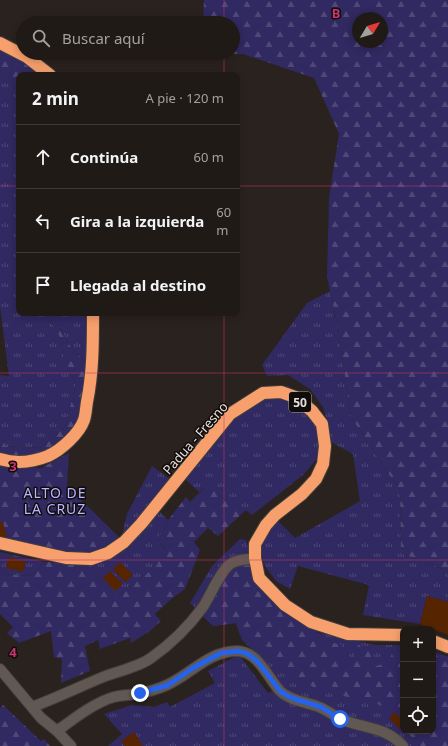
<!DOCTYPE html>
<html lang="es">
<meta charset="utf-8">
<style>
:root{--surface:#201a16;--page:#2d2723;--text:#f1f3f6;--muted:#a2a1a1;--line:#3d3835}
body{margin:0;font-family:"Noto Sans",sans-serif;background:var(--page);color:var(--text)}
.controls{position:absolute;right:12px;bottom:12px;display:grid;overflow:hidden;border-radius:8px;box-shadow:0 2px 10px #0003}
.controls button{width:36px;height:36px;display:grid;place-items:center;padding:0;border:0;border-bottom:1px solid var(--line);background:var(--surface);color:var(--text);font:20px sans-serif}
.compass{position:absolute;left:352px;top:12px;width:36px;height:36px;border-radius:50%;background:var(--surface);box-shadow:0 2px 10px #0003;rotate:52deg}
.stop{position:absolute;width:12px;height:12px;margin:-9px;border:3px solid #2563eb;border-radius:50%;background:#fff}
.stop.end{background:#2563eb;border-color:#fff;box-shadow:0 1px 4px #0008}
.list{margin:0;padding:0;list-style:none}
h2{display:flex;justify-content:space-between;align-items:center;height:52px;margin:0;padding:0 16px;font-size:17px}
h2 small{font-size:13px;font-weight:400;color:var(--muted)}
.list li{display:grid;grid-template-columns:26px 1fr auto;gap:12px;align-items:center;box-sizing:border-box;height:64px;padding:0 16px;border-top:1px solid var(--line)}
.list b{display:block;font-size:15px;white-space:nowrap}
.list em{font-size:13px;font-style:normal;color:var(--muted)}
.icon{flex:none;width:22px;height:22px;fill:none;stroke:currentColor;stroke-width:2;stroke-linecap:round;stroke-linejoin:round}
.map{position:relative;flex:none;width:448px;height:746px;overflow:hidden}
.search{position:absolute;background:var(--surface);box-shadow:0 2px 10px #0003;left:16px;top:16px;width:224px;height:44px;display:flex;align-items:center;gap:10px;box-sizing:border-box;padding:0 14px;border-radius:22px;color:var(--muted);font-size:15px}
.panel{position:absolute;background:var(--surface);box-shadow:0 2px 10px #0003;left:16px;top:72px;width:224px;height:244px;border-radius:8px}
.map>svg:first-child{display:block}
.grass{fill:url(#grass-tufts)}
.forest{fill:url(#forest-firs);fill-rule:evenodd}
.building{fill:#562500}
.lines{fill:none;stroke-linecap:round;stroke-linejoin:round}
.street-casing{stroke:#443e3b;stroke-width:12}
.highway-casing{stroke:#443e3b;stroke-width:14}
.street{stroke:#615853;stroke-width:10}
.highway{stroke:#f7a06d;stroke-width:12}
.route{stroke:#2563eb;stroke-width:5}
.grid{fill:none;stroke:#c7366e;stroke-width:1;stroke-opacity:0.55}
.labels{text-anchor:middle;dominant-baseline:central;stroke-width:3;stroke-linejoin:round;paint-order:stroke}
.shield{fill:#100c0a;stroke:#a4a09d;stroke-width:1}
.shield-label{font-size:12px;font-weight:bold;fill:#e4dfdc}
.street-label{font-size:13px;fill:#e4dfdc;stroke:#100c0a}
.neighbourhood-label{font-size:14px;letter-spacing:1px;fill:#b8b5fc;stroke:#100c0a}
.grid-label{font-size:13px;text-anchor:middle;font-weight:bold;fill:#c7366e;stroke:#100c0a;stroke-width:3;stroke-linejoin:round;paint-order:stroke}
</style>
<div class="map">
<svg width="448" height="746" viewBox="0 0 448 746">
<defs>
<pattern id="grass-tufts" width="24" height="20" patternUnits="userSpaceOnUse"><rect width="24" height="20" fill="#312961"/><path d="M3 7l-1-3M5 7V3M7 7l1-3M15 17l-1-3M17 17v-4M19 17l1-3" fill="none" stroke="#4f4877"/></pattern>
<pattern id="forest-firs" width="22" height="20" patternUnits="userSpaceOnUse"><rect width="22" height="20" fill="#312961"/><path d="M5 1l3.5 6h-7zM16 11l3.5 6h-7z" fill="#4f4877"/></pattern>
</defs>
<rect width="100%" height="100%" fill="#2a221e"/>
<!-- grass -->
<path class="grass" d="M0 78 19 89V313H89L88 364 71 348 54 316 52 323 61 339 63 356 76 384 65 427 40 448 6 446 0 437V375L9 376 0 307Z
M330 291 337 322 351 417 400 491 401 553 448 571V602L427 596 420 624 363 615 369 585 298 566 290 589 276 581 264 565 259 543 273 516 295 538 360 501 353 454 331 442 330 429 323 407 310 389 288 375 267 376 262 365 307 303Z
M273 386H288L304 396 314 409 321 446 315 461 303 475 252 515C244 507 234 505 225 499 218 495 213 490 206 486L199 492 185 479 231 419 255 395Z
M152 466 171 480 121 539 127 514Z
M159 511 168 520 164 530 157 539 165 549 159 564 141 579 117 596 109 589 89 564Z
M240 539 246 540 250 555 270 604 315 632 376 645H403V731H433V651L448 657V746H108L122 734 104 714 132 705 154 707 167 702 170 707 215 683 208 671 239 655 268 693 280 687 255 652 242 640 236 623 213 626 190 603 212 566Z
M0 552 45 562 30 576 0 574Z"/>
<!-- forest -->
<path class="forest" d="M204 0H448V571L401 553 400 491 351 417 337 322 327 277 329 198 339 134 314 78 243 54H202L233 53V23H203ZM358 18H382V42H358Z
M0 50 26 63 40 75H19V89L0 78Z
M54 316 71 348 88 364 80 420 68 439 46 454 0 457V437L6 446 40 448 65 427 76 384 63 356 61 339 52 323Z
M69 453 67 486 121 539 89 557 8 542 3 523 0 522V466L41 468Z
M206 486 212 489 224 499 247 509 218 536 208 528 194 542 200 550 185 589 170 600 155 614 161 621 150 631 131 643 130 638 100 649 98 640 85 646 90 671 61 683 62 659 54 657 51 631 19 643 7 633 13 627 0 614V574L30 576 45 562 89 564 109 589 117 596 141 579 158 564 154 558 165 548 157 539 164 530 168 520 186 497 190 502Z
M249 555C251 562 252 571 256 578 268 603 294 617 317 630V639L342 645 339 657 354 658 358 645 370 646 376 666 389 662 394 647H403V720L394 712 367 699 351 698 313 687 284 666 263 641 240 635 236 623 213 626 194 608 221 565 235 556Z
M433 653 448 660V746H411V736L403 731H433Z
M3 705 41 741 44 739 50 746H0V708Z"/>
<!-- building -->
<path class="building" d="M0 522 3 523 8 542 0 540Z
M9 557 26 562 23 572 6 568Z
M120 562 133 575 125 582 113 569Z
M110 571 123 584 115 591 103 578Z
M427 596 448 602V635L420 624Z
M394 712 403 720V724L399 728 389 719Z
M134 732 143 746H125L121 741Z"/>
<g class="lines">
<defs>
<path id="street" d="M0 669 41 718 57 731 71 746
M32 707C56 698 79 687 103 677 116 672 141 666 151 658 171 644 189 626 203 607 211 595 218 575 229 565 236 559 246 560 255 558
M57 731C72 720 95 702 114 697 122 695 130 695 138 694 147 692 158 689 167 685 191 674 209 651 237 651 258 651 268 678 280 691 290 701 307 702 319 707 327 710 333 715 340 719 362 728 387 727 403 746"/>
<path id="highway" d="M0 43 27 57 50 75
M0 459C16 464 33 462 48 456 61 450 79 434 84 420 86 414 86 407 87 402 93 372 93 343 93 313
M0 543 66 558 91 559 108 553 124 542 141 524 230 414 263 393 281 392 295 397 312 411 322 424 325 446 323 464 316 479 302 494 275 515 266 525 255 544V558L259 578 285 605 311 622 348 634 403 635
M433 641 448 647"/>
</defs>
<!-- street casing -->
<use href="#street" class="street-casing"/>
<!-- highway casing -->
<use href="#highway" class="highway-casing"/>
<!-- street -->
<use href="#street" class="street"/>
<!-- highway -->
<use href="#highway" class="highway"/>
</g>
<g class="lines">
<!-- route -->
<path class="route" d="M140 693 168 685 193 668 221 653 239 651 248 654 258 662 281 692 292 698 321 707 340 719"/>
</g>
<!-- grid -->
<path class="grid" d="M224 0V23M224 53V75M0 186H19M237 186H448M224 313V746M0 373H448M0 560H448"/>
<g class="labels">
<!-- shield labels -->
<rect class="shield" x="289" y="392" width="22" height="20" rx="3"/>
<g class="shield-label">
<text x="300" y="402">50</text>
</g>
<!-- street labels -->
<g class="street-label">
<text transform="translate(195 438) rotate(-49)">Padua - Fresno</text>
</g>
<!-- neighbourhood labels -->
<g class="neighbourhood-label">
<text x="55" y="492">ALTO DE<tspan x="55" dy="16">LA CRUZ</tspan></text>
</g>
</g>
<g class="grid-label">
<text x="336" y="18">B</text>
<text x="13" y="471">3</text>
<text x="13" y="657">4</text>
</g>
</svg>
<div class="controls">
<button>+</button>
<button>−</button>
<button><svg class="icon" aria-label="locate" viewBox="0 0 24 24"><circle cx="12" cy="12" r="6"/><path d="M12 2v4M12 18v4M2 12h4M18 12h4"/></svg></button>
</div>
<svg class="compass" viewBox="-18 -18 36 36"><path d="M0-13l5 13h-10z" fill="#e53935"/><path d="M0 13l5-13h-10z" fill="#a2a1a1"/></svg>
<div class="stop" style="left:340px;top:719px"></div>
<div class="stop end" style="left:140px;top:693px"></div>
<div class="search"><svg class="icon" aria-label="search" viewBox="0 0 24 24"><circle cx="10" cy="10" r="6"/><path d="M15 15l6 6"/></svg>Buscar aquí</div>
<section class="panel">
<h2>2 min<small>A pie · 120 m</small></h2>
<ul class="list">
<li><svg class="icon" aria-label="ahead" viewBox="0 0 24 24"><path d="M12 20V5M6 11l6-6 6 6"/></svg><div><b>Continúa</b></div><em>60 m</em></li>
<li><svg class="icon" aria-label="left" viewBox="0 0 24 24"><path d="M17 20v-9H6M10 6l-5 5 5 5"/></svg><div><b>Gira a la izquierda</b></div><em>60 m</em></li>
<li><svg class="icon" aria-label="arrive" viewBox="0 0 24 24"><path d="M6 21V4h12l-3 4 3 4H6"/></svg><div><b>Llegada al destino</b></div></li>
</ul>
</section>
</div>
